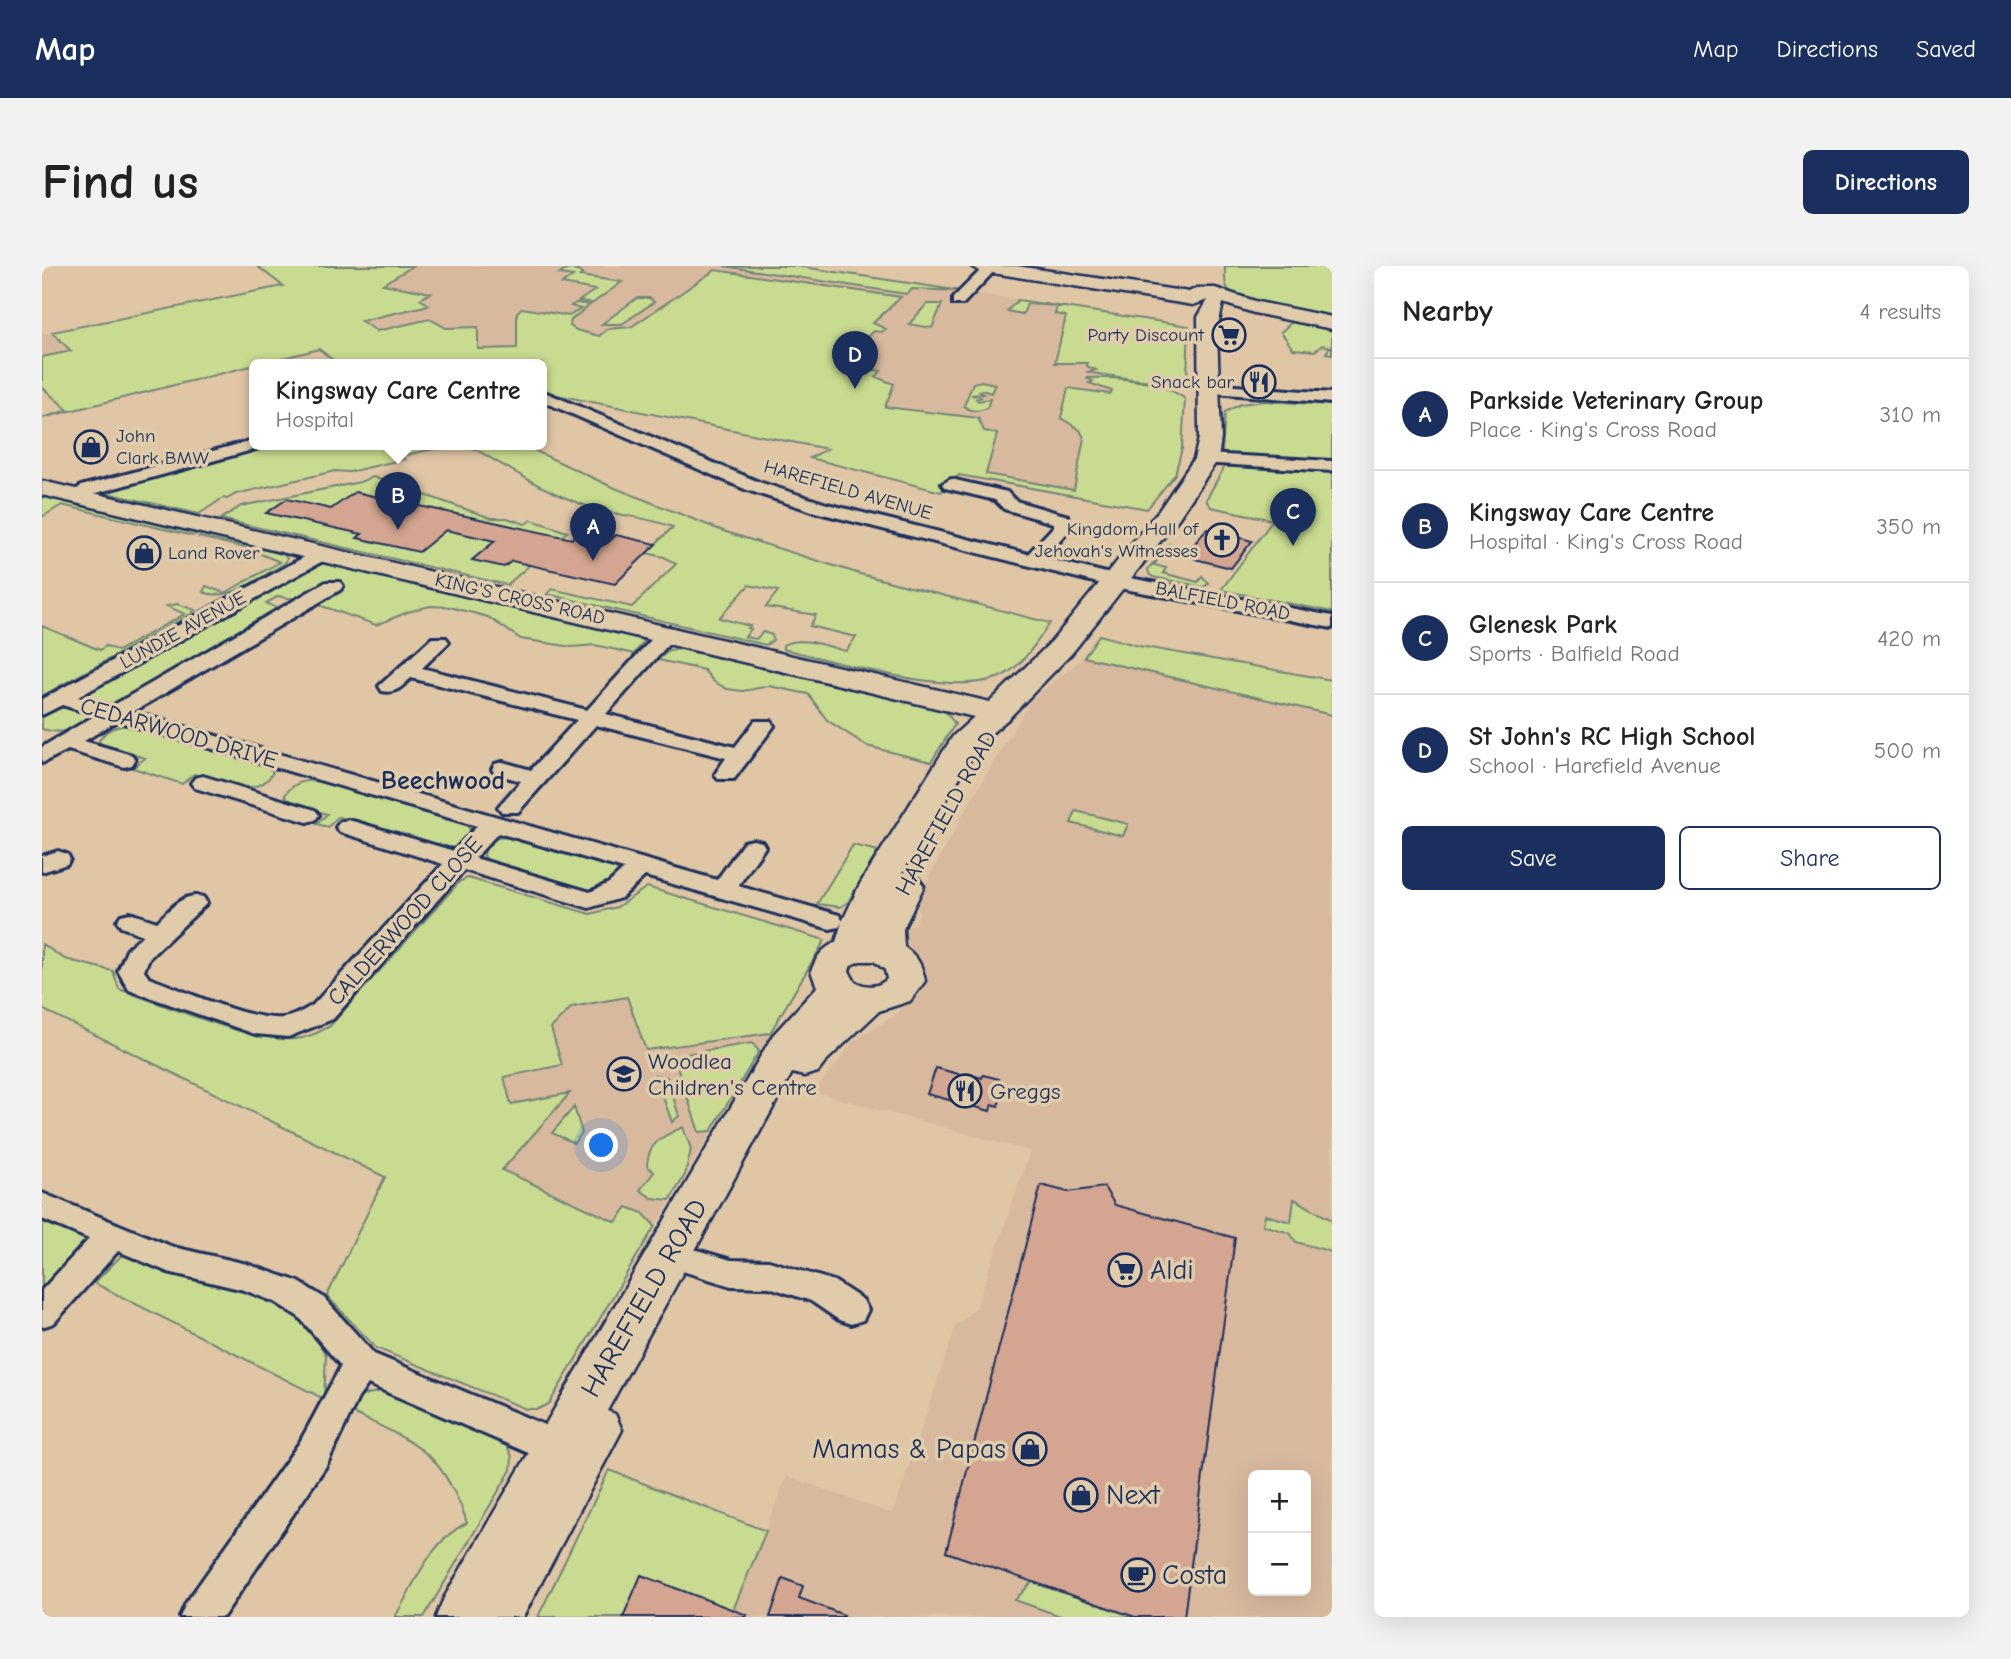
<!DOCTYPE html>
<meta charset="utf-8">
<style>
:root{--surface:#fff;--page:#f2f2f2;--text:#222;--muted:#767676;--line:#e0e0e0;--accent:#1b2f5e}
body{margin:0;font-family:"Comic Neue",sans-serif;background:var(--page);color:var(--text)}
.controls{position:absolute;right:21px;bottom:21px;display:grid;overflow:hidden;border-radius:10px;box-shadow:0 7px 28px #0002}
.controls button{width:63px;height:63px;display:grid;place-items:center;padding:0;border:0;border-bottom:2px solid var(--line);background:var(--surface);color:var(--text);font:35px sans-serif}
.you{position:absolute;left:560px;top:880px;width:24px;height:24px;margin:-18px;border:5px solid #fff;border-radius:50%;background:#1a73e8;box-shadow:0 0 0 10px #1a73e833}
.badge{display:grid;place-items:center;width:46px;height:46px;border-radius:50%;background:var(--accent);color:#fff;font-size:23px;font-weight:700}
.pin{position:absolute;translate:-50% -58px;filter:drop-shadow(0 2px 4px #0008)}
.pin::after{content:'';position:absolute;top:37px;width:24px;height:21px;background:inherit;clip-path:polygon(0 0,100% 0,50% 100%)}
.popup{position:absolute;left:207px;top:93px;width:298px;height:91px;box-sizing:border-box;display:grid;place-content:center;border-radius:10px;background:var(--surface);filter:drop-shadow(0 2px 5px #0005);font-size:23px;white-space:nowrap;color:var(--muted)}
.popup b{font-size:26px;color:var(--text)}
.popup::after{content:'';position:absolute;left:50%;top:100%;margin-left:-14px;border:14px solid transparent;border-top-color:var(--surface)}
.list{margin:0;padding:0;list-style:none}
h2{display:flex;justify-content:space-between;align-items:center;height:91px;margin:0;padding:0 28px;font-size:30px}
h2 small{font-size:23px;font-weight:400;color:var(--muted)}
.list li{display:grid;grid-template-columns:46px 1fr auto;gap:21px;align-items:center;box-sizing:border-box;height:112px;padding:0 28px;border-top:2px solid var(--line)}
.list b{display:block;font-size:26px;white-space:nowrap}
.list p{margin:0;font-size:23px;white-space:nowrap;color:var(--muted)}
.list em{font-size:23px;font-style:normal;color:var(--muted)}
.actions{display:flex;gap:14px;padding:21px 28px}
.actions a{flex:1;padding:16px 0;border:2px solid var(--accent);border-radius:10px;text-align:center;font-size:24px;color:var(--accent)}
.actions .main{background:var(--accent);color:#fff}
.map{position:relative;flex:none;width:1290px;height:1351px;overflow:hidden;border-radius:10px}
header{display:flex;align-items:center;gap:42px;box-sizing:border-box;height:98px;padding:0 35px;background:var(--accent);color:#fff}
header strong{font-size:33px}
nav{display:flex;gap:38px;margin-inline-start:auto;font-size:24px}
.intro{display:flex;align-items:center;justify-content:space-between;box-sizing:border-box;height:168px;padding:0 42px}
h1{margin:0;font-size:49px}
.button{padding:18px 32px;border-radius:10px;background:var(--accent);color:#fff;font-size:24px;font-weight:700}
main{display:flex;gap:42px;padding:0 42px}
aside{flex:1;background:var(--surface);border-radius:10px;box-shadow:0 7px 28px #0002}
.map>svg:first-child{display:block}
.built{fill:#d8b99e;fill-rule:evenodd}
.green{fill:#c9db90;stroke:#728577;stroke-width:2}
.building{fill:#d4a590;stroke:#1b2f5e;stroke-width:2}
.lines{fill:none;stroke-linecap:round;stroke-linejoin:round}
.street-casing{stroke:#1b2f5e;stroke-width:6}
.secondary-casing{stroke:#1b2f5e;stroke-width:5}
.street{fill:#e0ccaa;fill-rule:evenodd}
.secondary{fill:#e0ccaa;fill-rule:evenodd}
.labels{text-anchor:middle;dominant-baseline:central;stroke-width:7;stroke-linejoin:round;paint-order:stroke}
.far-poi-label{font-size:19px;fill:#1b2f5e;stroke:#e0ccaa;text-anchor:end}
.far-street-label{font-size:19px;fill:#1b2f5e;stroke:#e0ccaa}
.street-label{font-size:23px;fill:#1b2f5e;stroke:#e0ccaa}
.poi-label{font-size:23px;fill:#1b2f5e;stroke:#e0ccaa;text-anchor:start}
.quarter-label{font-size:26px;font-weight:bold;fill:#1b2f5e;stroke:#e0ccaa}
.near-poi-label{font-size:28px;fill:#1b2f5e;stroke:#e0ccaa;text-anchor:start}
.near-street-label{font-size:28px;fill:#1b2f5e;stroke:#e0ccaa}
</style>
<header>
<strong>Map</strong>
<nav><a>Map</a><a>Directions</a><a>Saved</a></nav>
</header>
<div class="intro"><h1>Find us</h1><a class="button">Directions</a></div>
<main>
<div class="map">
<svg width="1290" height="1351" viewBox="0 0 1290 1351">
<rect width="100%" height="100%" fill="#e0c6a5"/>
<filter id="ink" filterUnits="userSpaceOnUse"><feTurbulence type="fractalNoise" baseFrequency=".0143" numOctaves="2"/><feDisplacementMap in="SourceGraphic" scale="14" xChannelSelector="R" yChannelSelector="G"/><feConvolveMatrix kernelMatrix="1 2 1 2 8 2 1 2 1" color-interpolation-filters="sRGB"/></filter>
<g filter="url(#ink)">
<!-- built -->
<path class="built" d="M352 0H754L1147 60 1145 109 1137 113H1118L1116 121 1133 126 1143 133 1140 182 1133 208 1105 243 500 126V98H349L296 55Z
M10 66 30 85 0 91V68Z
M1042 391 1290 449V1351H496L567 1204 723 1265 745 1210 851 1248 914 1059 934 1042 988 885 772 826 813 774 855 748 877 721 876 692 864 675 865 661 873 658 877 648 876 631 933 528 989 434ZM1211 1209H1264V1325H1211Z
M605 621 783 674 601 981 400 887Z"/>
<!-- green -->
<path class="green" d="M215 0H371L341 18 389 27 378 33 387 39 319 55 335 65 388 53 404 62 436 61V83L475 82V46L480 42 527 50 539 43 529 40 534 37 548 39 529 54 528 60 534 64 557 70 566 63 589 61 673 4 859 31 831 57 844 63 840 66 832 65 798 98 839 105 834 111 852 118 843 141 936 152 942 165 955 168 944 208 1032 224 1042 172 1038 164 1019 152 1026 122 1068 128 1070 125 1047 117 1051 115 1044 112C1075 111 1119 114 1143 133L1140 182 1133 208 1105 243 917 209 899 226 768 192 785 183 500 126V98H296L277 83 0 152 26 144 0 121V91L29 85 10 66 241 20Z
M532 0H538L532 4 541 7 538 10 580 16 551 37 537 35 553 24 520 18 531 10 517 8Z
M682 0H754L919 25 870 23 866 28 858 27Z
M1183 0H1290V8L1287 10 1290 14V51L1194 30C1181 22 1183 14 1183 0Z
M595 32H608L612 36 580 58H560Z
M976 34 1147 60 1145 109C1127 122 1073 110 1049 107L1046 106 1054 104 1045 100V97H1013L1024 50 1013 48 1015 40 985 38 981 48 965 45Z
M885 38H900L890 62 867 58Z
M1251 55 1290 64V88L1284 87 1288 81 1280 79 1273 85 1251 83 1239 66Z
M939 115 953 118 949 127 940 124 937 125 941 128 929 129 940 131 934 133 936 135 948 133 945 142C938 146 928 146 922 140L931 117Z
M1222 135 1290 139V195L1186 189 1180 187 1183 146 1199 138Z
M226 178H479L568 220 681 265 818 308 1008 357C996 374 981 399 962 409 914 434 795 395 741 383V379C759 369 786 381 804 385L814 371 768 360 774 349 724 341 736 325 707 319 677 352 708 360 706 362 709 363 703 371 714 373 721 366 730 369 731 374 724 379 505 328 510 323 590 341 634 298 622 291 604 287 631 261C605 251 577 250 551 242 509 229 471 205 433 183 408 178 385 184 360 190L363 193 307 206 293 205 194 228 185 233 181 232 157 248 56 225Z
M1184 198 1290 204V346L1179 324 1231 254 1169 241 1164 234Z
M331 211 449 252H465L483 258 490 254 525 266 465 319 179 253 199 240 318 216Z
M0 230 154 268 151 270 20 239 0 251Z
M160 269 241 288 245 292 243 297C220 310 188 337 161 326L164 320 183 327 238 296 204 282 157 271Z
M1128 277 1112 299 1124 302 1121 307 1156 316 1160 310 1167 318 1161 321 1111 311 1107 308 1106 303Z
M282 297 597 372 602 375 592 388 553 379 530 381 479 373 446 351 408 341 388 340 366 346 334 359 277 339 301 324 285 318C268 327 257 337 237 330L224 337 233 341 234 347 86 434 70 438 52 436 46 428 52 419 259 307Z
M135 338 153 344 149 348 0 430V360L58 384 64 380 76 385 143 348 125 340Z
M1057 369 1097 380 1290 414V449L1042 391Z
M638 383 903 445 913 458 889 496 825 480 785 454 766 428 727 420 701 425 685 423 671 415 662 404 616 394 628 384Z
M26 441 42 446 46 452C34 467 18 468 0 463V448L11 443Z
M89 459 225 500 231 506C216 535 176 515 152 508L140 518 91 502 103 492 61 480 57 475C64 462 75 460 89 459Z
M274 514 422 557 430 565 426 575 414 581H397L296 551 286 561 275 558 285 548 246 536 243 529C251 517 260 515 274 514Z
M1034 545 1086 558 1081 570 1029 557Z
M469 571 569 599 577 606 574 616 561 624 544 625 447 596 442 590 444 579 456 572Z
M811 579 836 585 806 636 798 641 775 638Z
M426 612 548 648 575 641 605 621 783 674 728 767 604 784 585 731 530 741 509 762 520 799 462 811 469 838 528 827 460 904 574 956 585 941 601 947 613 960 507 1138 496 1143H484L334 1082 285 1030 343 911 0 743V678L23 693 71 705 77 723C120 738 210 776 253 773 266 772 277 766 288 760L418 615Z
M710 777 717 785 669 865 657 866 636 803 644 788Z
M613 809 625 811 637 850 630 856Z
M532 841 540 867 532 877 510 867Z
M641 861 649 883 643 909 628 934 610 932 598 924 612 906 605 900C606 876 621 870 641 861Z
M1252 933 1290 954V986L1254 976 1248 967 1221 959 1223 949 1249 956Z
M0 956 53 976 0 1034Z
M81 988 117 1001 197 1019 237 1035 261 1051 284 1089 282 1133 52 1017Z
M343 1124 465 1180 470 1190 469 1204 382 1351H353C372 1319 389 1273 425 1257 419 1237 403 1204 387 1190 366 1171 330 1156 304 1144L322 1129Z
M567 1204 724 1265 691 1344 581 1351H496Z
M990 1316 1093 1351H1021L973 1334Z"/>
<!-- building -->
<path class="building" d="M313 226 530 273 532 270 565 277 574 269 614 278 573 318 470 295 462 301 430 294 453 275 404 264 377 286 315 272 320 268 224 247 245 233 289 243Z
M1165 263 1210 275 1189 302 1153 293 1158 287 1147 284Z
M894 802 924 810 925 808 940 812 941 809 957 813 955 821 962 822 956 840 950 838 948 845 885 828Z
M999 919 1026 926 1062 921 1073 939 1193 972 1142 1351H1093L904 1286Z
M599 1309 705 1349 704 1351H581Z
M741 1312 761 1320 757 1332 802 1349V1351H728Z"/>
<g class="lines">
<defs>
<path id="street" d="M943 0 955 2 921 38H911V32Z
M1166 118 1290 127V137L1161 126 1158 123 1161 120Z
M500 125 717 216 785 238 986 288 1012 260 1011 257 962 243 953 234 903 222 900 218 909 213 965 226 974 235 1026 250 1030 261 1003 292 1072 309 1290 350V362L1072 321 773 246 705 224 500 135Z
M212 174V178H223L221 181 51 228 36 234 27 229 39 220Z
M1164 188 1290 195V205L1158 197 1156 193 1158 189Z
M281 281 290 287 288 291 36 431 70 440 284 316H298L301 320 298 324 91 446 675 614 702 576 711 574 720 576 723 581 696 620 797 649 801 655 797 661 788 663 603 610 579 632 547 642 422 604 291 753 246 771 213 768 87 724 76 705 86 682 101 669 79 661 75 655 79 649 88 647 115 656C129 643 141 626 161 631L165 637 107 692 102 705 107 712C141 724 207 755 241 752 252 751 262 744 271 739L401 598 298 566 294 561 298 556 306 554 314 556 412 585 435 560 75 455 42 475 90 489 93 494 90 499 82 501 26 484 0 497V481L54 449 20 439 0 449V433ZM456 567 582 603 567 617 548 626 433 592Z
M626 361 633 363 636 367 633 371 564 448 693 481 713 455H729L732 460 692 513H676L673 508 684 492 554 459 476 546H460L456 541 479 515 453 508 450 503 453 498 461 496 489 504 535 454 369 412C359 421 354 428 340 425L337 420 390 372H404L407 376 380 402 545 444 619 363Z
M161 510 273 544 277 549 273 554 265 556 153 522 149 517 153 512Z
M16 585 25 588 28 593 25 598 0 606V590Z
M0 927 131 981 205 998 257 1016 281 1031 332 1088 529 1170 534 1182 529 1194 516 1198 503 1194 326 1118 316 1132 284 1200 181 1351H138L144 1337 258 1176 299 1100 257 1051 233 1036 202 1024 126 1006 76 985 12 1057 0 1061V1024L47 973 0 953Z
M648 982 689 994 727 995 792 1015 821 1034 826 1044 821 1054 809 1058 797 1054 769 1035 727 1021 689 1020 637 1004 632 995 637 986Z"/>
<path id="secondary" d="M929 0H975L1147 26 1155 22H1173L1216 36 1290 51V63L1212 47 1181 37 1175 65 1179 172 1176 193 1136 253 1030 387 966 453 939 476 858 610 876 612 882 620 861 663 862 681C876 691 880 699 883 715L868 735 837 745 785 794 776 806 762 810 750 807 565 1145 573 1148 580 1164 481 1351H394L402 1332 731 769 775 721 769 705C775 690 780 683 794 676L800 656 818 618 911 470 932 451 0 229V215L948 436 1010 375 1118 243 1152 193 1157 172 1156 51 1166 34 1151 39 938 5ZM818 695H832L843 704 845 713C836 722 824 721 813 716L807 705 809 699Z"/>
</defs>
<!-- street casing -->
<use href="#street" class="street-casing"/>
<!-- secondary casing -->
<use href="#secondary" class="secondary-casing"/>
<!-- street -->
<use href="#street" class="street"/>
<!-- secondary -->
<use href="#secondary" class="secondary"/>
</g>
</g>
<!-- icons -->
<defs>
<symbol id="supermarket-ring" viewBox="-11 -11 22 22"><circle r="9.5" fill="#e0ccaa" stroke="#1b2f5e" stroke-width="1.5"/><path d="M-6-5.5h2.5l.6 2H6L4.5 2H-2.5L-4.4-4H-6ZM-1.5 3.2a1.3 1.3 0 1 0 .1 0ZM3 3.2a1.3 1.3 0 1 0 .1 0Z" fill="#1b2f5e"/></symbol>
<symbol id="restaurant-ring" viewBox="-11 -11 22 22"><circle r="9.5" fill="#e0ccaa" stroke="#1b2f5e" stroke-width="1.5"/><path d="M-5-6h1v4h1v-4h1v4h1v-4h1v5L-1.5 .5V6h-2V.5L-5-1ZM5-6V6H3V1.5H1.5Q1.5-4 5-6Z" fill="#1b2f5e"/></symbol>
<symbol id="shop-ring" viewBox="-11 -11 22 22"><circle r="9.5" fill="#e0ccaa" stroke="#1b2f5e" stroke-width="1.5"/><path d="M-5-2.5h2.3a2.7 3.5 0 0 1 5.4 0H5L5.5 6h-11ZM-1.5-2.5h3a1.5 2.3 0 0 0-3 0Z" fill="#1b2f5e"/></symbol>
<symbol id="church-ring" viewBox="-11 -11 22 22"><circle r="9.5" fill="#e0ccaa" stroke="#1b2f5e" stroke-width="1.5"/><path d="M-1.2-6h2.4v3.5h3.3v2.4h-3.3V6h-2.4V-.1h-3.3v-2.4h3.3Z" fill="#1b2f5e"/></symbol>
<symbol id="school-ring" viewBox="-11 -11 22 22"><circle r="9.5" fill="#e0ccaa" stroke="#1b2f5e" stroke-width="1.5"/><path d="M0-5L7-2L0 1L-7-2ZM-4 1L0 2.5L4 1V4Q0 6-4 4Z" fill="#1b2f5e"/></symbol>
<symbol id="cafe-ring" viewBox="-11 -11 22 22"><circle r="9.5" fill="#e0ccaa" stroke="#1b2f5e" stroke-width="1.5"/><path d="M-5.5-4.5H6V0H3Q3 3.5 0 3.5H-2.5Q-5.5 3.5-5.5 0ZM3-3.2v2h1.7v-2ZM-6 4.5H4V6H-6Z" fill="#1b2f5e"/></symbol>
</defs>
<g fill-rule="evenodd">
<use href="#supermarket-ring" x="1168" y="50" width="38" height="38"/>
<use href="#restaurant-ring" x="1198" y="97" width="38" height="38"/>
<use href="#shop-ring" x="30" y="162" width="38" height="38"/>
<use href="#church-ring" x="1161" y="255" width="38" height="38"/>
<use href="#shop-ring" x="83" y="268" width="38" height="38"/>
<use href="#school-ring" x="563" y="789" width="38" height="38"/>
<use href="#restaurant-ring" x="904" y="806" width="38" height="38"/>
<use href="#supermarket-ring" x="1064" y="985" width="38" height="38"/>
<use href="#shop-ring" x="969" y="1164" width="38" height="38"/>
<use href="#shop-ring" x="1020" y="1210" width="38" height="38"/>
<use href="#cafe-ring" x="1077" y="1290" width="38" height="38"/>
</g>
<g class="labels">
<!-- far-poi labels -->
<g class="far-poi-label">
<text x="1162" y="69">Party Discount</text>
<text x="1192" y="116">Snack bar</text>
<text x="74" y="170" text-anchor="start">John<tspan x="74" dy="22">Clark BMW</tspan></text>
<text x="1156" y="263">Kingdom Hall of<tspan x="1156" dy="22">Jehovah's Witnesses</tspan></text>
<text x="126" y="287" text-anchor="start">Land Rover</text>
</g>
<!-- far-street labels -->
<g class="far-street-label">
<text transform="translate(806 224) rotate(16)">HAREFIELD AVENUE</text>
<text transform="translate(478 333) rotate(13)">KING'S CROSS ROAD</text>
<text transform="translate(1181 335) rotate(11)">BALFIELD ROAD</text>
<text transform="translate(141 364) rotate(-29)">LUNDIE AVENUE</text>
</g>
<!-- street labels -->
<g class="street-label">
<text transform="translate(137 467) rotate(16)">CEDARWOOD DRIVE</text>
<text transform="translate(904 547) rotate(-61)">HAREFIELD ROAD</text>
<text transform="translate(363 655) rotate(-48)">CALDERWOOD CLOSE</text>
</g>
<!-- poi labels -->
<g class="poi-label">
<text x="606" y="795">Woodlea<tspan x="606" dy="26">Children's Centre</tspan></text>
<text x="948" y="825">Greggs</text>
</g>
<!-- quarter labels -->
<g class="quarter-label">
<text x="401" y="515">Beechwood</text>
</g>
<!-- near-poi labels -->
<g class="near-poi-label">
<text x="1108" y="1004">Aldi</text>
<text x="964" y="1183" text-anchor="end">Mamas &amp; Papas</text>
<text x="1064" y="1229">Next</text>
<text x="1120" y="1309">Costa</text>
</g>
<!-- near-street labels -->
<g class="near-street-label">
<text transform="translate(602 1032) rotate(-60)">HAREFIELD ROAD</text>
</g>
</g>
</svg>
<div class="controls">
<button>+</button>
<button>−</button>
</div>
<div class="you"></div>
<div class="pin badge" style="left:551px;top:295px">A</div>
<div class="pin badge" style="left:356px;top:264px">B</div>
<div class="popup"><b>Kingsway Care Centre</b>Hospital</div>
<div class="pin badge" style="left:1251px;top:280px">C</div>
<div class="pin badge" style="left:813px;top:123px">D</div>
</div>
<aside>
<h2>Nearby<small>4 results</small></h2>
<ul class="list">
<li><span class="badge">A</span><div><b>Parkside Veterinary Group</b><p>Place · King's Cross Road</p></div><em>310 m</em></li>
<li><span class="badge">B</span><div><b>Kingsway Care Centre</b><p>Hospital · King's Cross Road</p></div><em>350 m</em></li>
<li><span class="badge">C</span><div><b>Glenesk Park</b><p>Sports · Balfield Road</p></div><em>420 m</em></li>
<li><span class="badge">D</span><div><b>St John's RC High School</b><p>School · Harefield Avenue</p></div><em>500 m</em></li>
</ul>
<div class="actions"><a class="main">Save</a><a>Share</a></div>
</aside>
</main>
